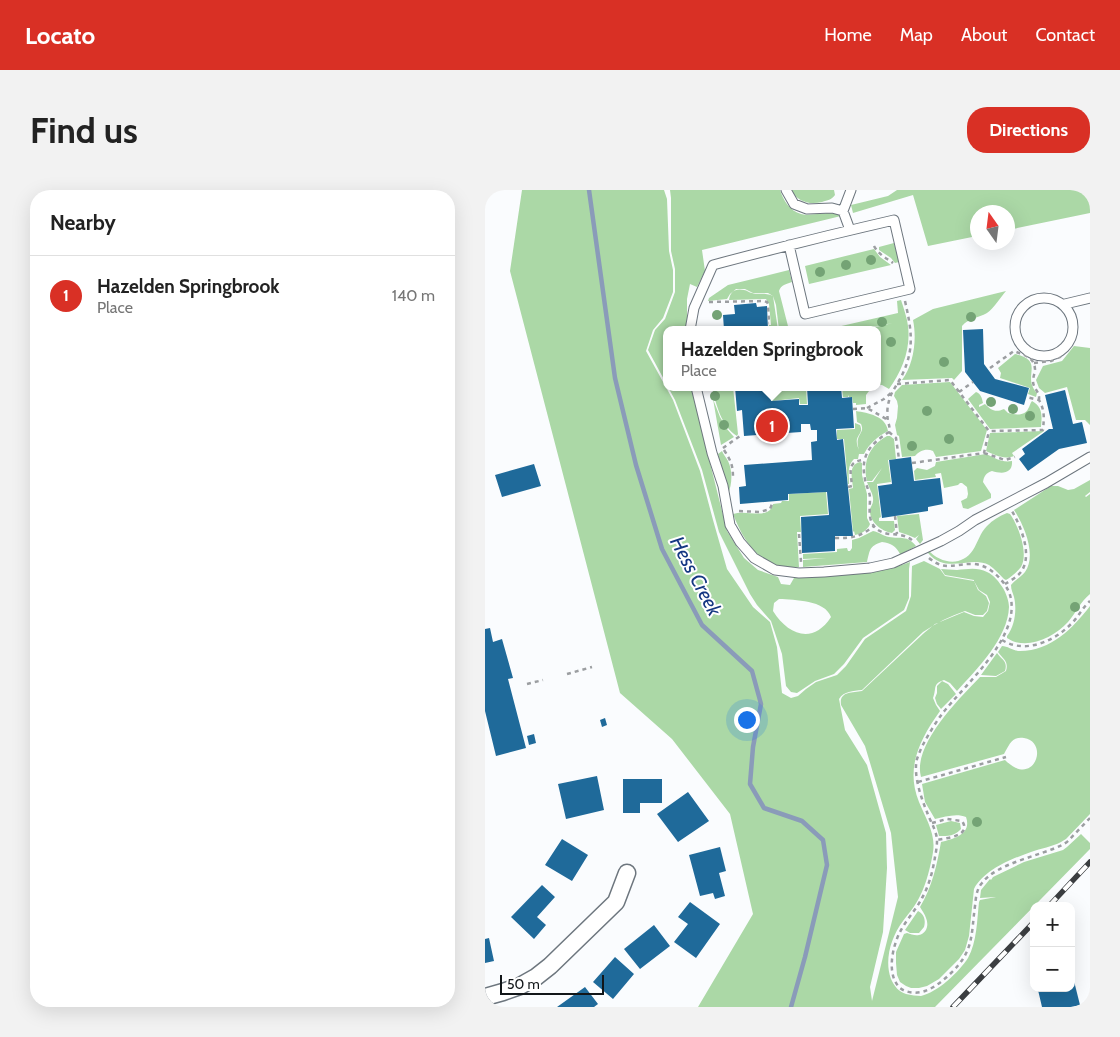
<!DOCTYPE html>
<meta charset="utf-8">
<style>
:root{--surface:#fff;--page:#f2f2f2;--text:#222;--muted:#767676;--line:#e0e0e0;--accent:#d93025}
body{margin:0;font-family:Cabin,sans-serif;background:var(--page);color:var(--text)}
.controls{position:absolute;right:15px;bottom:15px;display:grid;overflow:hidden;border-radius:10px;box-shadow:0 5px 20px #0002}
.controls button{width:45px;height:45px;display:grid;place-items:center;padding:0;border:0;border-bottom:1px solid var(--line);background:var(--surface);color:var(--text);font:25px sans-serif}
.compass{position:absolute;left:485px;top:15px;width:45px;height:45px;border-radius:50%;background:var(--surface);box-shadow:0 5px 20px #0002;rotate:346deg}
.scale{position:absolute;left:15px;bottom:12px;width:104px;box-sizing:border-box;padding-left:5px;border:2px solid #121619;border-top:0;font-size:14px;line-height:18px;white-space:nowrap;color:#121619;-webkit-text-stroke:4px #fff;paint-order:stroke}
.you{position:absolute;left:261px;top:529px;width:18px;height:18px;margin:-12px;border:4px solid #fff;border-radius:50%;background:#1a73e8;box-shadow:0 0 0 8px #1a73e833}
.badge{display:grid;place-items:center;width:32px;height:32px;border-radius:50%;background:var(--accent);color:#fff;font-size:16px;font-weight:700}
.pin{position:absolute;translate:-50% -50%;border:2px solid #fff;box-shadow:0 1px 5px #0006}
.popup{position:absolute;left:178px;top:136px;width:218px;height:65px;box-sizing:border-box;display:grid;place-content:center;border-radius:10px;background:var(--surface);filter:drop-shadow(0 1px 4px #0005);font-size:16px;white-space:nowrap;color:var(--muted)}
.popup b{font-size:19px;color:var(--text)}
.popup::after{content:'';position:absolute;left:50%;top:100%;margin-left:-10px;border:10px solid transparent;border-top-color:var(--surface)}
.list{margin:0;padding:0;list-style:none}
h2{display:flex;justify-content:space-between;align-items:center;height:65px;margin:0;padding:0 20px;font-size:21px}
h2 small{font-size:16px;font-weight:400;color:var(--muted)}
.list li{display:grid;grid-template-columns:32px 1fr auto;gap:15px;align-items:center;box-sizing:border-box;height:80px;padding:0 20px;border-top:1px solid var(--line)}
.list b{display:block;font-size:19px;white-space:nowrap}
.list p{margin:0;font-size:16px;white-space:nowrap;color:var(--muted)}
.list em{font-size:16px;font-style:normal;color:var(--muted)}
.map{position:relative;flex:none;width:605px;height:817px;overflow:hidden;border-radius:20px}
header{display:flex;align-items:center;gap:30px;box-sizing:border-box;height:70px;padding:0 25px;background:var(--accent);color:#fff}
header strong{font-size:24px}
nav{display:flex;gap:28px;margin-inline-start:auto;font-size:18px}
.intro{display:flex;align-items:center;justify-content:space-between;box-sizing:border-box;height:120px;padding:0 30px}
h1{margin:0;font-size:35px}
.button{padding:12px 22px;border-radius:20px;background:var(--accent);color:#fff;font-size:18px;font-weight:700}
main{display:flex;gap:30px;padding:0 30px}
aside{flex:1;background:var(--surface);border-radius:20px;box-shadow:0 5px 20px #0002}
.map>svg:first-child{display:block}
.green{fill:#abd8a6;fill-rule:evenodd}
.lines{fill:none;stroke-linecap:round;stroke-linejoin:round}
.stream{stroke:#8a9bb9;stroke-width:4.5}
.building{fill:#1f6a9a}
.service-casing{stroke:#6d767e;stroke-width:11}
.minor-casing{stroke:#6d767e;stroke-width:19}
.path{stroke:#9b9ea1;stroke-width:2.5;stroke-dasharray:4 4;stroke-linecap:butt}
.service{stroke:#fff;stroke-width:9}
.minor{stroke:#fff;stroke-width:16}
.rail-casing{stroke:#3b3e41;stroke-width:5.5}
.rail{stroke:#fff;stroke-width:4;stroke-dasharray:11;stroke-linecap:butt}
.tree{fill:#74a375}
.labels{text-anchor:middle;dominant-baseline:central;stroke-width:4;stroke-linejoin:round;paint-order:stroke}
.water-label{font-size:20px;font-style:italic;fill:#143782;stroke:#fff}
</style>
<header>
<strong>Locato</strong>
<nav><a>Home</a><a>Map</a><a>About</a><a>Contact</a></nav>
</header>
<div class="intro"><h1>Find us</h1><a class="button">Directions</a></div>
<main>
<aside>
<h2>Nearby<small></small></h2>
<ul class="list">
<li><span class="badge">1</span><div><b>Hazelden Springbrook</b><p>Place</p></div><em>140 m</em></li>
</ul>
</aside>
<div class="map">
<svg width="605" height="817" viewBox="0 0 605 817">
<rect width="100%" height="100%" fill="#fafcfe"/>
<!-- green -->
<path class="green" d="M37 0H179L182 9 184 61 188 80V102L178 128 168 140 161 161 188 210 215 281 228 330 242 379 268 417 285 432 292 457 297 503 306 508 313 506 321 499 331 492 352 485 361 476 380 449 421 421 426 406 427 376 439 371 455 379 460 386 489 391V390L460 385 456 379C461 379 467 380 472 380 482 379 493 377 502 382 509 385 514 392 518 398 521 403 524 411 524 417 523 448 492 479 472 501L465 493 459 490C447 494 452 498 448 508L451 515 455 521C435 549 420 578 434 612 441 629 451 644 448 662 446 675 441 695 435 706 431 715 424 723 418 731 406 747 399 770 406 789 409 796 414 802 421 804 426 805 432 806 436 806 453 802 474 782 483 768 492 752 492 730 494 712L495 710 511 707 495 708 496 700 505 689 511 695 506 690 508 687 539 672 578 660 582 657 596 644 605 653V659L450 817H213L268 724 245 624 187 549 135 503 25 81ZM489 391 494 400 502 405 505 412 503 421 498 427 489 426 479 422 450 434 439 443 377 501C367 503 354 501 356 515L380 556 403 633 406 643 413 707 387 811 385 797 398 742 402 678 401 643 382 575 360 540 354 509C359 501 368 501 377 500L438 442C451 433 465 426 480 421L490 425H498L502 421 504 413 501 406 493 400Z
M185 0H295C298 10 305 21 316 24 321 26 342 23 349 22L353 23 356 26 217 60 220 81 212 97 205 94 202 109V140H182V195L163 160 170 140 180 129 190 102V79L186 61V8Z
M306 0H349L350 5C346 10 343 10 337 12 324 15 313 12 306 0Z
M412 0H605V23L523 40 522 22H492V46L443 56 428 5 368 23 366 15 403 6Z
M409 53 414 72 410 73 406 68 394 60V57Z
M389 59 395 67 406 75 324 94 320 76Z
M304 80 307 92C301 94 296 95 294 101L304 140H294L291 115 288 106 293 140H284V135H286L284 114 281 109 244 110C245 102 250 98 259 100 262 100 264 103 267 103 274 105 279 102 288 106L283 103H268L260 99H251L245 104 242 109 223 111 224 108 243 95Z
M521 101C515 108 509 118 502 123 493 128 484 128 477 136V181L469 190 467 188 417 190C429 174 432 149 428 130L448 119Z
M416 110C419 119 422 128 423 136 426 159 417 181 404 199L397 195H392V140H377L408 133 372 140H339L413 123 412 111Z
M589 156 605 158V235L600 230H591L582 197 560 203 554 198 551 190 558 176 577 171Z
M530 164C561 171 536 186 552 203L551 207 543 204 545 198 515 188 516 183 513 178Z
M465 192 502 240 496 261 451 267 448 261C441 258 434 261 430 266L417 267 414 246 412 245 410 235 412 228 413 216 412 211 409 206 410 202 417 195Z
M183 197H206L242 341 259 368 273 380 293 387 296 394 305 395 309 388C348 385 389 386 425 372L424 379V408L419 420 378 448 359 474 349 484 330 491 312 503 306 502 301 496 297 464 286 431 272 415 265 404 234 342 217 280 190 210ZM294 409C310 410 340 410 346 427 328 455 303 445 288 421L289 413Z
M227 197H248L253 244 252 246C236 236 231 214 227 197Z
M285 197H321L322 214H315L314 208 287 211Z
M357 197H387L381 205V214L371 215V213H368L367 207H364L363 205V207H358Z
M491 202C496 204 497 208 498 213L494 215V217L500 214C506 220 510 223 519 219L523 223C530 225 540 226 543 219 545 216 545 213 547 211 558 217 557 226 556 237L505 239 483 209Z
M228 209 235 227 242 239 249 247 236 255Z
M371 221C383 223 401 226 403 241 392 247 385 253 379 264H374L373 269H369C362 276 364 284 364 294H363L359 249H352V240L370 239V233L375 235C378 242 374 243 372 249 371 253 373 258 374 260 373 257 372 252 373 249 375 242 379 241 376 234L372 232Z
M559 241 527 263 529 266C519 270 510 265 501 261L505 243Z
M402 246H405L409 249 411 269 403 270 406 292 392 294 396 327 394 328V331H409L410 340 407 343C396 341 384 332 385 319 386 316 388 314 388 311 389 305 384 298 382 292H388L397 278 387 291H382C377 272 385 255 402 246Z
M237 261C238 264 241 267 243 271 248 281 247 295 243 304L233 264Z
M501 264C510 268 517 273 527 271 528 284 517 284 507 281 501 283 499 286 498 292L506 304V308L483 319 478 318 476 311 482 308 483 304 482 297 477 293H475L473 295 459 298 456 283 450 284 451 287 430 290 429 281 432 278 442 280 450 276 451 272Z
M375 272 377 273V285L382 304V328L385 334C383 340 376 344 370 345L369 341 368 342 364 299 368 298C367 288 363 275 375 272Z
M605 290V302L600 306 601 307 605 304V404C595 412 591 423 583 432 568 448 541 461 522 448V446C530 436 532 419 529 407 528 403 526 400 526 395 530 390 536 387 540 382 552 365 539 335 529 320L566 296H573L583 300 589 299Z
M341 302 343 324 315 326 316 342H312L314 377C279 383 259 353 248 324 262 319 284 331 288 314L296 313 297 311H304V304Z
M522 323 525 324C533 335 544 363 536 377 532 382 526 387 521 390L519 389C514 384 510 379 504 375 485 365 462 385 443 363V360C456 374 477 377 488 360 493 352 495 343 502 336 508 330 514 326 522 323Z
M434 324 438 350 435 354 431 349 434 345 430 348 423 345 414 342 412 326Z
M388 341C394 342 398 346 404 347 416 349 422 345 431 356L417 364H415C411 356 406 353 397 352 384 356 385 360 382 372L318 377V370L342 368 318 369V364L352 362V359L362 358 363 361H365L367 358V350L374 348Z
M605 416V624L581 649 576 652C567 657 556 658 546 662 526 669 499 680 489 699L484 746 480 760 474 769 454 789 442 796 434 798H426L421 796 415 792 412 785 411 773V762L419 744 422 743C426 744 430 746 434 745 442 743 444 735 441 728 440 724 437 721 435 717 447 697 452 675 456 652 469 649 487 644 481 627 471 623 460 627 450 629L440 612 437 594 520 570C549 599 565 552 539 548 527 546 524 555 519 564L436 587C427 555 475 508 495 487H511L521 481C524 471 518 469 513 462L517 456C523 456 528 461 535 461 566 461 588 438 605 416Z
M512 463C517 470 523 471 520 481L511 486 496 485Z
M457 491 463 494 471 504 456 519 452 514 450 508 452 503V496Z
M466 631 475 633 476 639C470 646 463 646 454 646L451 635Z
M433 721C439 724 441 730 439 737L434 743H425L420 740Z"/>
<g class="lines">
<!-- stream -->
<path class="stream" d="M104 0 130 188 151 275 177 359 217 435 267 481 276 514 268 557 265 594 279 618 317 631 338 650 342 675 320 767 306 817"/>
</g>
<!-- building -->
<path class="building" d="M271 113 272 117 282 116 283 140H239L238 125 250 124 249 115Z
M498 139 499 174 510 189 544 198 539 215 495 201 480 182 478 140Z
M250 197H284L286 211 314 209V215H323L322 197H356L357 208 367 207 369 238 351 239 352 250 358 249 368 346H350V361L317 363 316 327 344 325 342 302 303 304V310L255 314 254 297 261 296 259 275 327 270 326 252 332 251V240H326L325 234H316V242L259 246 257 220 252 221Z
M580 200 588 234 597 232 602 253 574 259 543 281 534 269 540 264 537 259 564 239H568L560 205Z
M426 267 429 291 455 288 458 314 443 317V321L397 328 393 296 407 294 404 270Z
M49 274 56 296 17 307 10 285Z
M5 438 8 452 17 449 28 488 23 489 41 558 11 566 0 521V439Z
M120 528 122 535 117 537 115 530Z
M49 544 51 553 44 555 42 546Z
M112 586 119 620 81 629 73 594Z
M138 589H177V613H155V623H138Z
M203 602 224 631 193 652 172 624Z
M77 649 103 665 87 691 60 675Z
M235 657 241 681 234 683 240 706 230 709 228 703 215 706 204 665Z
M57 695 70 707 52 727 61 735 49 749 26 727Z
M205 712 235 734 211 768 189 752 203 734 193 727Z
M169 735 185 756 155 779 139 759Z
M4 748 9 771 0 773V749Z
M130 767 149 784 128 809 108 792Z
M589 791 595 815 586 817H557L553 800 559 798H586V792Z
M100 797 113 814 109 817H72Z"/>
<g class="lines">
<defs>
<path id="service" d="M301 0 309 14 322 19 347 18 358 21 365 40
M358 21 366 0
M530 137a29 29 0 1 1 58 0a29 29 0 1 1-58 0Z
M580 114 605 108
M205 140 209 118 228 75C288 59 348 44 409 30L425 99 320 124 304 55
M211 197 227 263 238 296 245 335 255 352 269 368 290 380 314 383 339 382 385 378 408 373 456 351 474 341 490 330 561 293 605 267"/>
<path id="minor" d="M0 807 18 802 35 796 51 787 65 776 131 712 142 683"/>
</defs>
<!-- service casing -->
<use href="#service" class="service-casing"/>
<!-- minor casing -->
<use href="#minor" class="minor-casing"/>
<!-- path -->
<path class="path" d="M389 56C394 65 400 67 408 73
M420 111C426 138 430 157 418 183 414 193 406 201 404 211 402 217 402 225 403 231 404 235 405 237 404 242 385 254 375 266 380 289 381 296 385 302 385 308 385 320 382 332 393 340 405 348 417 340 429 352
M224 112 279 111 282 112 283 114 284 133H283
M549 173 566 171 577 166
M505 178 529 161C538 165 549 166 550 179 550 183 548 187 548 191 548 199 555 201 554 210
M412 194 465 190 504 241 558 240C559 228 560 221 554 210L541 207
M474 202 488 192
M382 218 399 209 406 203
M368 219 382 218 403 230
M404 242 411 248 414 269
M238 258 255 246
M239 260C246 271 248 275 248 288
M499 263 520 270 530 267
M427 273 499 263 504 241
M363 297 367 296C366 283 361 271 379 270
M254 321 275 322 285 319 287 314
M410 326 412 344
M314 344 316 372
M350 348C369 348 374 347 389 336
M444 368C460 382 471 373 489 374 504 375 518 389 524 402 540 444 480 494 457 524 451 532 445 542 440 551 437 556 434 563 432 569 428 584 436 608 442 622 445 631 452 641 452 651 452 656 451 662 450 667 448 680 444 696 437 708 431 720 420 731 414 744 407 759 402 784 414 797 420 803 432 804 440 801 449 798 459 790 466 783 489 761 486 745 490 716 491 708 491 700 497 693 512 673 555 666 577 655L582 652 605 628
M520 394C525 391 532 387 536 382 548 365 536 337 527 321
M517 450C539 464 568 452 585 435 593 428 597 418 605 411
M82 484 107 477
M42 494 58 490
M433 592 521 567
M447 633 462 629 477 631C487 646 462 648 452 650"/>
<!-- service -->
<use href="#service" class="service"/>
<!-- minor -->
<use href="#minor" class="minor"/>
<defs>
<path id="rail" d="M564 716 605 672
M468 817 549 732"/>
</defs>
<!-- rail casing -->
<use href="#rail" class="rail-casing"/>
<!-- rail -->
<use href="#rail" class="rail"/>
</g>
<!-- trees -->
<g class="tree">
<circle cx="386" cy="70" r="5"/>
<circle cx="361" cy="75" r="5"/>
<circle cx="335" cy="82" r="5"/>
<circle cx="232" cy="125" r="5"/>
<circle cx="486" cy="127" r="5"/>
<circle cx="397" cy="132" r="5"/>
<circle cx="406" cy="152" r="5"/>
<circle cx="459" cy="172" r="5"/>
<circle cx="230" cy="206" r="5"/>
<circle cx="506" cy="212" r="5"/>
<circle cx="528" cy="219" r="5"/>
<circle cx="442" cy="221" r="5"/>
<circle cx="545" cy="226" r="5"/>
<circle cx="239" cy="235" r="5"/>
<circle cx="464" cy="249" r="5"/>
<circle cx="427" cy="256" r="5"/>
<circle cx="590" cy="417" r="5"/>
<circle cx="492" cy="632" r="5"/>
</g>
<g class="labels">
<!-- water labels -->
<g class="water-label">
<text transform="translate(211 386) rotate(62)">Hess Creek</text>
</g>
</g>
</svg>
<div class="controls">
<button>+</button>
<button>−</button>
</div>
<svg class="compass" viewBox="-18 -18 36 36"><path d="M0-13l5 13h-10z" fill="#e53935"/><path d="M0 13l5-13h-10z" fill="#767676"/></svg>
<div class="scale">50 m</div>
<div class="you"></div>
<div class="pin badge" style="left:287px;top:236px">1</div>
<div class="popup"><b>Hazelden Springbrook</b>Place</div>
</div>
</main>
